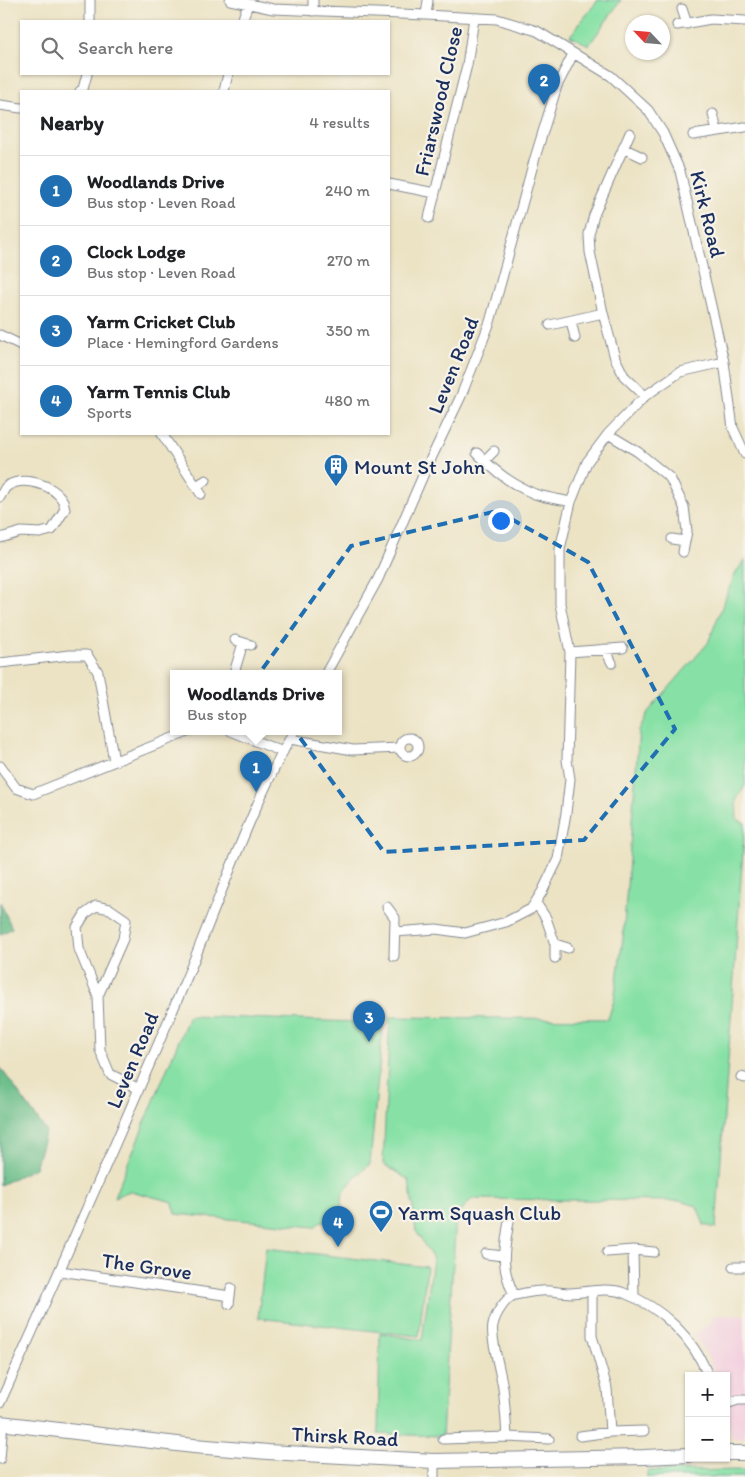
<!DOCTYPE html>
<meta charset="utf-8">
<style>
:root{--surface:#fff;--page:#f2f2f2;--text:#202124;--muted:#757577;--line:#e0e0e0;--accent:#1f6fb2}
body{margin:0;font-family:Itim,sans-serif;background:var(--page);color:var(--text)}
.controls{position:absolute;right:15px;bottom:15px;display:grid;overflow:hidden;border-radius:0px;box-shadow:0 1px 4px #0004}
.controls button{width:45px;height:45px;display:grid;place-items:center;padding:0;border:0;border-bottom:1px solid var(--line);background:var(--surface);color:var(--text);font:25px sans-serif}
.compass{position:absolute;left:625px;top:15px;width:45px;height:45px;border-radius:50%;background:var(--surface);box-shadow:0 1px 4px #0004;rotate:296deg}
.you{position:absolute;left:500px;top:520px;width:18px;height:18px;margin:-12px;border:4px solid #fff;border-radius:50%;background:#1a73e8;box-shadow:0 0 0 8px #1a73e833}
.badge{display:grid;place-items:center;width:32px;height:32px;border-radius:50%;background:var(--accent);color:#fff;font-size:16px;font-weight:700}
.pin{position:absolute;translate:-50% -41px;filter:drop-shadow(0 1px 2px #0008)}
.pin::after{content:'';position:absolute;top:26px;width:18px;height:15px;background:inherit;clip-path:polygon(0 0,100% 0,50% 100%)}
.popup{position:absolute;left:170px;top:670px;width:172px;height:65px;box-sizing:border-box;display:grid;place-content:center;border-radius:0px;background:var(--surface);filter:drop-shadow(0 1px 4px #0005);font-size:16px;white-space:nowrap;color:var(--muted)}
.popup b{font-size:19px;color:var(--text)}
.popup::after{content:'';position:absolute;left:50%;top:100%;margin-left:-10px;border:10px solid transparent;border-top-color:var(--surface)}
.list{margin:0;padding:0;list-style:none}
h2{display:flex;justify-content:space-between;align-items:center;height:65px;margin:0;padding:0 20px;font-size:21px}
h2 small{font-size:16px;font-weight:400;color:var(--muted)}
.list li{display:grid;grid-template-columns:32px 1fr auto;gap:15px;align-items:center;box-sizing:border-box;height:70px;padding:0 20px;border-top:1px solid var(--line)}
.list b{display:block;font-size:19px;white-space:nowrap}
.list p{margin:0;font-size:16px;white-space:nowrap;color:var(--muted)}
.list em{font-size:16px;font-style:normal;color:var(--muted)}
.icon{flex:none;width:28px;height:28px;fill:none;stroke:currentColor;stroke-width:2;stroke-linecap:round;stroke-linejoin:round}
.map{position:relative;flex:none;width:745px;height:1477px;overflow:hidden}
.search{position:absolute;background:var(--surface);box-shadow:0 1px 4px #0004;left:20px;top:20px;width:370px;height:55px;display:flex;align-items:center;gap:12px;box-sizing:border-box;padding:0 18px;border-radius:0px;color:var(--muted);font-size:19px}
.panel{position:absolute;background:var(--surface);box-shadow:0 1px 4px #0004;left:20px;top:90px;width:370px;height:345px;border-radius:0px}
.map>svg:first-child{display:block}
.built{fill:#f3cfdf}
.green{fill:#87e1a6;stroke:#518882}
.forest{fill:#6dbf8b;stroke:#447774}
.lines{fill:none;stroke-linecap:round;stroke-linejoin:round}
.street-casing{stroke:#848991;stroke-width:11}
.primary-casing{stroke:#848991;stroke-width:16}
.street{stroke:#fff;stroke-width:9}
.primary{stroke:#fff;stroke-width:14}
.marked{fill:none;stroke:#1f6fb2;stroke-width:4;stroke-dasharray:10 6;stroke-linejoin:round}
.labels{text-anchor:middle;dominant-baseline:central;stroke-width:4.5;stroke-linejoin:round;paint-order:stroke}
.street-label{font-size:21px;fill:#1b2f5e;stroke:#f7f3e8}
.poi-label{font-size:21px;fill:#1b2f5e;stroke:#f7f3e8;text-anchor:start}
</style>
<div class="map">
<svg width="745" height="1477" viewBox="0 0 745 1477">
<rect width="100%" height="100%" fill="#f7f3e8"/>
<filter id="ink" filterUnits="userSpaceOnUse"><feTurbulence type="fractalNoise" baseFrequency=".02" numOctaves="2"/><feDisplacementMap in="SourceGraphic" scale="10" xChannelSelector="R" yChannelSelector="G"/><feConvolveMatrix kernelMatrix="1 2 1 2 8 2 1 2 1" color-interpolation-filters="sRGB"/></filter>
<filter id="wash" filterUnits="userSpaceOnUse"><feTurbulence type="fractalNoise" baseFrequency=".0096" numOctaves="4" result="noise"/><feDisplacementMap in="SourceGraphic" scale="20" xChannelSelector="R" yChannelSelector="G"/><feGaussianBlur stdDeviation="1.12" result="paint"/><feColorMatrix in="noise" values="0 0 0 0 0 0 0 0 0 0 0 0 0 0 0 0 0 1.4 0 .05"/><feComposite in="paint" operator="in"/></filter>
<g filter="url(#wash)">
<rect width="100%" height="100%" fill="#ece3c4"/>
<!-- built -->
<path class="built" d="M713 1315H745V1438H732L726 1410V1376H716L706 1353 694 1334 712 1321Z"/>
<!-- green -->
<path class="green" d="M598 0H621L589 45 570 36Z
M745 559V786L736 800 737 819 745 823 716 1228 704 1225 697 1206 680 1201 472 1199 456 1216 442 1436 378 1434 380 1333 422 1340 433 1259 416 1231 409 1180 383 1164 390 1017 608 1019 614 1000 623 938 639 730 648 712 708 643 734 576Z
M189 1016 383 1023 370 1164 356 1176 343 1192 339 1223 321 1221 315 1227 175 1214 173 1202 130 1191 114 1197Z
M266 1248 427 1267 419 1336 258 1318Z
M745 1470V1477H647V1471Z"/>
<!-- forest -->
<path class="forest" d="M0 902 12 928 0 935Z
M0 1067 46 1131 35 1168 0 1185Z"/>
</g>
<g filter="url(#ink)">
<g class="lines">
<defs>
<path id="street" d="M230 0 273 9 426 15 497 19 537 31 611 76 648 110 663 133 680 171 724 362 733 428 745 454
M682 9 687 24
M313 11V0
M426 15 428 0
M90 21V0
M242 21 248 4
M677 25 711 19 745 21
M80 91 83 89 87 74
M224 91 228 74
M0 105 21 108
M713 114 717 131
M630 133 594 215 589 234 590 252 603 313 615 358 624 376 645 396
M693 135 745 127
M623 148 642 157
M389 184 435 193 467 65 474 18
M429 218 435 193
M571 321 575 338
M550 325 603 313
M0 335 21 345
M162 434 201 494
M608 434 638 452 670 478 684 507 687 531 683 552
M477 453C493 470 512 485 535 494 546 498 559 499 571 502
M484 461 494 451
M196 486 206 480
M0 497C2 494 4 489 6 487 22 475 54 484 63 501 64 503 64 506 65 509L52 530 40 533 21 532 0 538
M672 539 685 541
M235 640 251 645
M605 649 612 663
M570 652 623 648
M0 663 70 655H87L98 672 114 761
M234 673 243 643
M326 673 378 579 425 471 461 396 490 322 534 161 557 86 573 54
M231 731 283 752
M400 747a9 9 0 1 1 18 0a9 9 0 1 1-18 0Z
M290 739 353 750 400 748
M0 766 16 788 33 794 190 731
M536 903 546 918 555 944
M387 907 395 918 394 956
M395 932 436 929 465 933 506 922 531 909 542 892 558 859 566 813 570 779 567 760 570 652 560 604V549L571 502 587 462 608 434 645 396 680 372 724 362
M555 958V944L568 948
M98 996 123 939 126 920 110 909 96 906 85 914 77 927 79 949 98 996 100 1050 110 1074 139 1089
M741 1077 745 1078
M509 1221C504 1253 500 1265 514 1295
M633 1250 634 1297
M607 1252 633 1250 654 1252
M486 1254 503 1256
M733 1267H745
M60 1271 230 1296
M592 1291V1336L607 1388 610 1432
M229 1304 231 1288
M0 1403C63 1264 124 1125 184 984 220 899 249 811 294 731
M726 1404 738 1400H745
M580 1436 610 1432 644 1431
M507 1437C506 1421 505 1404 503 1388 501 1374 490 1336 493 1325 495 1315 505 1298 515 1295 520 1294 535 1291 541 1291 551 1290 561 1293 571 1293 587 1292 609 1287 624 1293 661 1307 694 1338 708 1376
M443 1439 507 1437 549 1439
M0 1459 3 1423
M434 1461V1477"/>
<path id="primary" d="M0 1423 194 1446 268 1452 434 1461 644 1457 689 1455
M726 1453H745"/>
</defs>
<!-- street casing -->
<use href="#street" class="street-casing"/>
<!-- primary casing -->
<use href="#primary" class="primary-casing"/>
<!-- street -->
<use href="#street" class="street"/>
<!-- primary -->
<use href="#primary" class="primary"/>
</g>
</g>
<!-- marked area -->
<path class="marked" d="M497 511 588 562 675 729 584 840 384 852 256 678 351 546Z"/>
<!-- icons -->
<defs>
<symbol id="building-pin" viewBox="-11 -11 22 30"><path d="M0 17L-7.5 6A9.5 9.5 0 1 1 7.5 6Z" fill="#1f6fb2" stroke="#f7f3e8"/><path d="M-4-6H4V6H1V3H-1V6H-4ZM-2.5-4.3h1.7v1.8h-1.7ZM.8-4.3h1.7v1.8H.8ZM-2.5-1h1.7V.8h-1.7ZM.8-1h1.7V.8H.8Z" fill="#fff"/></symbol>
<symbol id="stadium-pin" viewBox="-11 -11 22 30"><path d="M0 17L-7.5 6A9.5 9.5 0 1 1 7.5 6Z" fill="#1f6fb2" stroke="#f7f3e8"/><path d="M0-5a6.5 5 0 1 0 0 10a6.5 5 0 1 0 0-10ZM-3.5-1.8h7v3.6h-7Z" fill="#fff"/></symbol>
</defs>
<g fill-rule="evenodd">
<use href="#building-pin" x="322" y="452" width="28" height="38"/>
<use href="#stadium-pin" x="367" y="1198" width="28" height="38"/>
</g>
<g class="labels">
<!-- street labels -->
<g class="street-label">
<text transform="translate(438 101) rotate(-77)">Friarswood Close</text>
<text transform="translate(708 214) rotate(76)">Kirk Road</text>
<text transform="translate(453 365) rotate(-68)">Leven Road</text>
<text transform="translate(132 1060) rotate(-67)">Leven Road</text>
<text transform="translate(147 1266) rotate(8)">The Grove</text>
<text transform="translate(345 1436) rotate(3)">Thirsk Road</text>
</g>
<!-- poi labels -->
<g class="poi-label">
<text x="354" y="466">Mount St John</text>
<text x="398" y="1212">Yarm Squash Club</text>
</g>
</g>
</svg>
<div class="controls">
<button>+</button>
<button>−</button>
</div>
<svg class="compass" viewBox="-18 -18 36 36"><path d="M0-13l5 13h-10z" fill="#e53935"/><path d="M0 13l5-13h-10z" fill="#757577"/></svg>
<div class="you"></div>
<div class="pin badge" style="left:256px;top:792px">1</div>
<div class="popup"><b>Woodlands Drive</b>Bus stop</div>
<div class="pin badge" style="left:544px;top:105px">2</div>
<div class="pin badge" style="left:369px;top:1042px">3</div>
<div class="pin badge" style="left:338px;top:1247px">4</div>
<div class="search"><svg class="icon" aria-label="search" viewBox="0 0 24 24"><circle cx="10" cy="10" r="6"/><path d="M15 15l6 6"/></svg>Search here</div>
<section class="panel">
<h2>Nearby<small>4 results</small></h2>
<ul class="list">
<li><span class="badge">1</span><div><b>Woodlands Drive</b><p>Bus stop · Leven Road</p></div><em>240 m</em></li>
<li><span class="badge">2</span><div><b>Clock Lodge</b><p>Bus stop · Leven Road</p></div><em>270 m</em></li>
<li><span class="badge">3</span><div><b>Yarm Cricket Club</b><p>Place · Hemingford Gardens</p></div><em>350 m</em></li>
<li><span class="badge">4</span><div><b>Yarm Tennis Club</b><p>Sports</p></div><em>480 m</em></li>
</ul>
</section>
</div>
